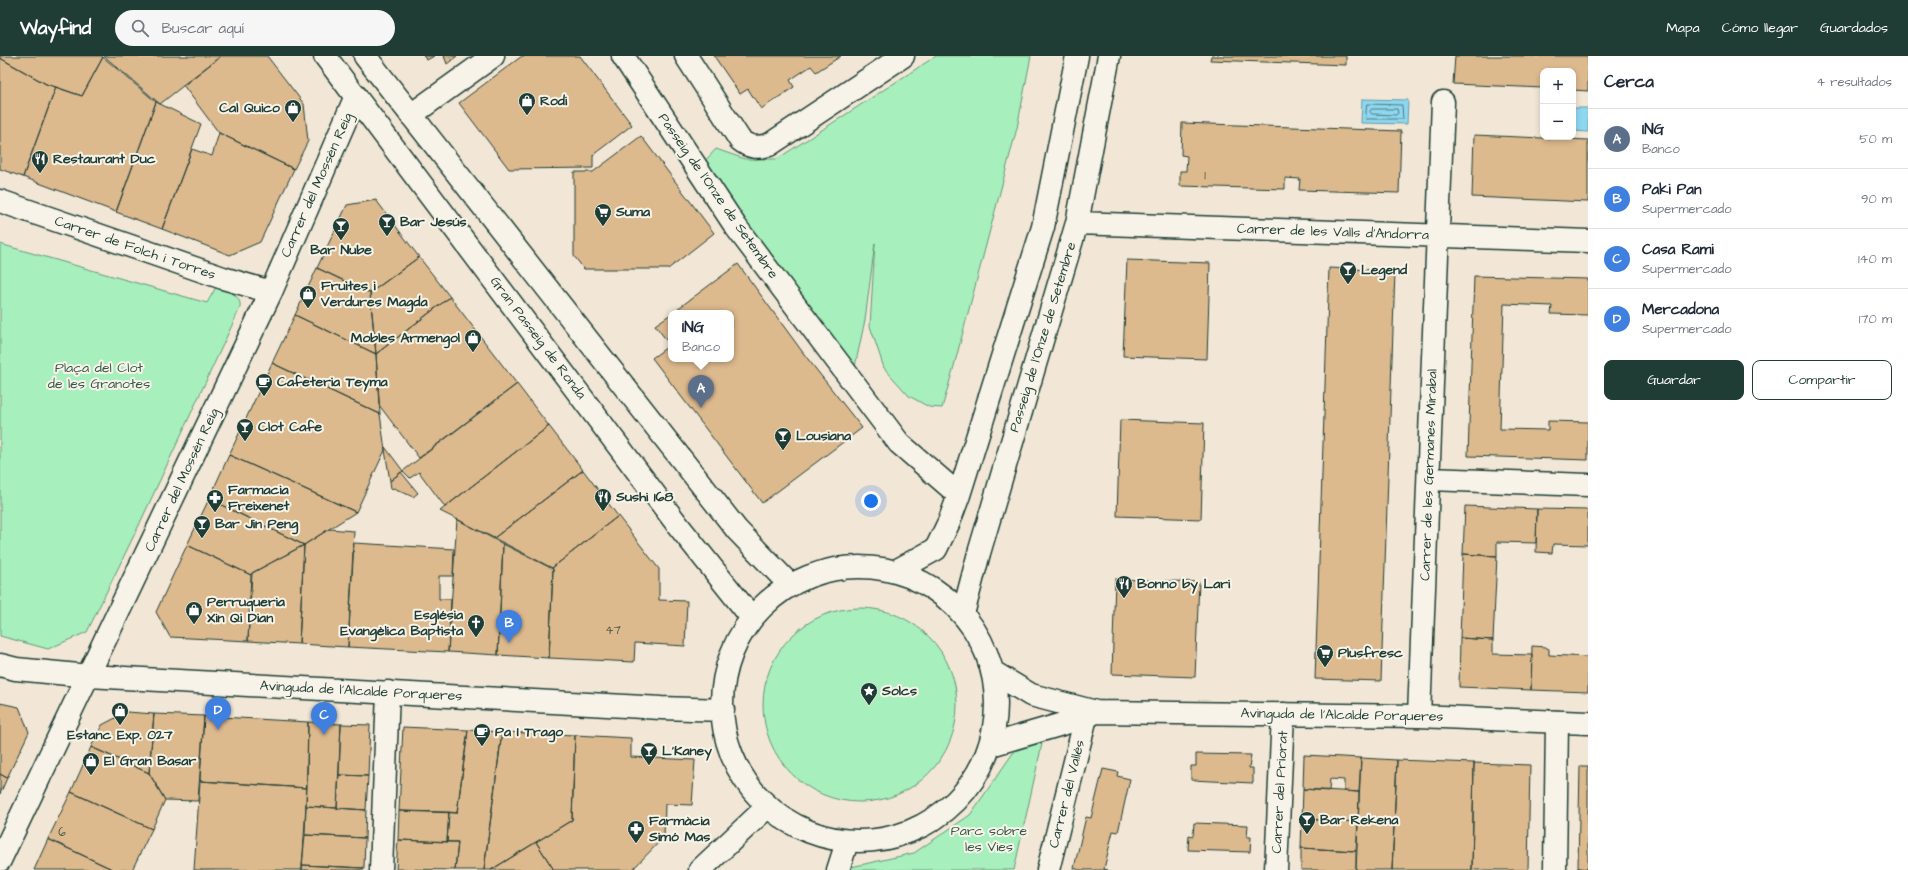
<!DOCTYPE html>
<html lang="es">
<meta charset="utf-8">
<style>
:root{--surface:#fff;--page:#f6f6f7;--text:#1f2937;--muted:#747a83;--line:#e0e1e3;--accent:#1f3d34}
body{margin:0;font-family:"Architects Daughter",sans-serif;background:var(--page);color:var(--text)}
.controls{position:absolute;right:12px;top:12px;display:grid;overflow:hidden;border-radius:8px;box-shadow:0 2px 6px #0003}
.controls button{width:36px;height:36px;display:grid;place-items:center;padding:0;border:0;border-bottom:1px solid var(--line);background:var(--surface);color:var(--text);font:20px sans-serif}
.you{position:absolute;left:871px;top:445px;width:14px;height:14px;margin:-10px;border:3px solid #fff;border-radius:50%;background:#1a73e8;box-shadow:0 0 0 6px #1a73e833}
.badge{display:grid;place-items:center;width:26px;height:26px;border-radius:50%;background:var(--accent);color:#fff;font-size:13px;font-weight:700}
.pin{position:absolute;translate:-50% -33px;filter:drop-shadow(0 1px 2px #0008)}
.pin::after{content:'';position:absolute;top:21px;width:14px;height:12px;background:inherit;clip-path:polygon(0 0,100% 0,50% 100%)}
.popup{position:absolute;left:668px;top:254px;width:66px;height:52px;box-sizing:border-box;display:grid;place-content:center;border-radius:8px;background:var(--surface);filter:drop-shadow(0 1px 3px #0005);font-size:13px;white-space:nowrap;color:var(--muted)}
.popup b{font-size:15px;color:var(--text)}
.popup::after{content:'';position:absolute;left:50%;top:100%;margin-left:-8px;border:8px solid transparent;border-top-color:var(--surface)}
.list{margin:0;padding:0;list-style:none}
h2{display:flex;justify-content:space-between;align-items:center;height:52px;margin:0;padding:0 16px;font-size:17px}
h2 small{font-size:13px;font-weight:400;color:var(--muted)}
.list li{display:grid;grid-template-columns:26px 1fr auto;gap:12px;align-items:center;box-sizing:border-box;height:60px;padding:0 16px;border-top:1px solid var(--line)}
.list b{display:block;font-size:15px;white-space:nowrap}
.list p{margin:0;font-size:13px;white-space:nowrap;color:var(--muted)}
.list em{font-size:13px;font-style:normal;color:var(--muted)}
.actions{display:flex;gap:8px;padding:12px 16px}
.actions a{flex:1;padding:9px 0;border:1px solid var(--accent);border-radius:8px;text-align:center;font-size:14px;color:var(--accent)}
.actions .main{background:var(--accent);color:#fff}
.icon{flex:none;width:22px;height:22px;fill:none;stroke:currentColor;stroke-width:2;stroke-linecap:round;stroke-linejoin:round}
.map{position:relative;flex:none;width:1588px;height:814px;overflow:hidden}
header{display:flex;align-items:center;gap:24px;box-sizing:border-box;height:56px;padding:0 20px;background:var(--accent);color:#fff}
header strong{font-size:19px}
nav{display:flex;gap:22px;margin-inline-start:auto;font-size:14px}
.search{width:280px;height:36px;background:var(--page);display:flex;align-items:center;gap:10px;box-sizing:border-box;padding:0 14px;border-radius:22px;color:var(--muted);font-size:15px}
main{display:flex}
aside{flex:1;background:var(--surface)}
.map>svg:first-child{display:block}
.green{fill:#a7efbc;stroke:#639678}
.water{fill:#8fd7f0;stroke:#6299a5}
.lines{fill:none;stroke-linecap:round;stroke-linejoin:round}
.shore{stroke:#4c7b7f;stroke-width:1}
.building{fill:#ddb98e;stroke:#1f3d34}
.minor-casing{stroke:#1f3d34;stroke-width:25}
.major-casing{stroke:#1f3d34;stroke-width:25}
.minor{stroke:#f7f3e8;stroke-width:22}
.major{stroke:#f7f3e8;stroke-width:22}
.labels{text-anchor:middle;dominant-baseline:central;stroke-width:4;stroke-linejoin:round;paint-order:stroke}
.number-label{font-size:12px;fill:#4e5c4a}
.poi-label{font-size:14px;font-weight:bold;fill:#1f3d34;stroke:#f7f3e8;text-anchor:start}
.street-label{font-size:14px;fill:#1f3d34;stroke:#f7f3e8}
.park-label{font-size:14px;fill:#335848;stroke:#f7f3e8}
</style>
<header>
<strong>Wayfind</strong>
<div class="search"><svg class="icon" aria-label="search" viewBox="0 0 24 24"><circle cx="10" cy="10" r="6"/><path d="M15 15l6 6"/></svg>Buscar aquí</div>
<nav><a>Mapa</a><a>Cómo llegar</a><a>Guardados</a></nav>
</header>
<main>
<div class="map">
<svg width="1588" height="814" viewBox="0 0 1588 814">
<rect width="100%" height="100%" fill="#f2e7d6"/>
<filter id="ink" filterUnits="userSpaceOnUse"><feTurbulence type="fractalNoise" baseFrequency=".025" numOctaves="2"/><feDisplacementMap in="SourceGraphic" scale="8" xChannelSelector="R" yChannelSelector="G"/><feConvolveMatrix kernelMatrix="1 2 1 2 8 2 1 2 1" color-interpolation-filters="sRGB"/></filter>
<g filter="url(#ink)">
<!-- green -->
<path class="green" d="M936 0H1031L1017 72 954 310 942 352 929 351 909 340 884 312 870 270 875 187 865 264 854 315 703 107 716 93 745 103H777Z
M0 188 207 247 216 231C227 235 242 238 240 252L140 467 87 576 48 593 0 580Z
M763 649a97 97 0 1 1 194 0a97 97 0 1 1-194 0Z
M1027 687 1042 688 1014 814H850L851 811 914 797 970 759 1013 697Z"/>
<!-- water -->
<path class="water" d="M1362 43 1408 44 1407 68 1361 67Z
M1573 52H1588V76L1573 75Z"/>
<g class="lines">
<!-- shore -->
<path class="shore" d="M1367 48 1402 49 1403 63H1366Z
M1372 53H1397L1398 57 1396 59 1372 58 1370 56Z"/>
</g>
<!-- building -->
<path class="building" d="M0 0H101L103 1 82 40 46 28 0 2Z
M104 0H221L160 48Z
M221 0H267L304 48 308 85 294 113 219 77 183 29Z
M423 0H434L427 4Z
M444 0H457L447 8Z
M522 0H580L632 69 593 99V112L509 113 459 47Z
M714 0H841L816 16 811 10 790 24 794 31 761 53 748 33 740 38Z
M1211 0H1346V9L1210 4Z
M1455 0H1588V35L1573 34V15H1543V32L1453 28Z
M103 1 156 46 116 156 23 121 56 31 82 40Z
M0 2 46 28 56 31 23 121 0 113Z
M156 46 201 68 162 173 116 156Z
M1182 67 1401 75 1399 137 1299 134 1300 123 1285 122V133L1180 130V115H1186L1187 100 1181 99Z
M219 77 294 113 260 186 230 199 162 173 192 93 212 100Z
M1474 79 1588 84V146L1472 141Z
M641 80 714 177 668 213H584L574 200V116H593Z
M376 144 419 201 370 237 317 212 347 149Z
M419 201 450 241 376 298 370 237Z
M1127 204 1210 207 1207 303 1123 300Z
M738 208 804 298 862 372 762 447 652 302 670 289 655 269 671 258V303H731V257H672Z
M317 212 370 237 376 298 295 259Z
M1329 212 1395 215 1381 625 1315 623Z
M1474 220 1588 223V259L1551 258 1552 250 1504 248 1500 373 1548 374V365L1588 366V404L1468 400Z
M450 241 517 328 419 402 379 349 376 298Z
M295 259 376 298 380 358 272 307Z
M272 307 380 358 385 394 356 456 229 399Z
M517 328 549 370 445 451 419 416 410 422 403 415Z
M1120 364 1204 367 1201 463 1117 460Z
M549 370 583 414 494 482 440 455Z
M385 391 403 415 390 425 385 394Z
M229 399 356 456 304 489 209 443Z
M583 414 618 460 552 512 494 482Z
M401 416 418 437 413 441 394 432 391 433 390 425Z
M209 443 304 489 252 517 251 519 187 489Z
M1465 450 1537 453 1536 487 1497 486V500L1463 498Z
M1537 453 1588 454V489L1553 488 1552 497 1536 496Z
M618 460 659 513V544L687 545 685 590 635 587 634 606 549 602 553 513 552 512Z
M457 463 503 488 498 599 448 596Z
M329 473 354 475 348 591 299 588 304 489Z
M354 487 454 493 453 520H439V543H451L448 596 348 591Z
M503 488 553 513 549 602 498 599Z
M187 489 251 519 248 585 170 581 156 556Z
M304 489 299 588 248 585 252 517Z
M1463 498 1497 500 1493 584 1460 582Z
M1115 523 1199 526 1195 621 1112 618Z
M1460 582 1493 584V598L1532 599 1531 634 1459 631Z
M1532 590 1545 591 1549 593V599L1588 601V636L1531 634Z
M0 647 19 651 29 676 7 722 0 718Z
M127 656 154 658 149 717 91 691 102 669Z
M154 658 204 660 198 745 165 744 149 717Z
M204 660 308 666 307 732 200 725Z
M308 666 341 668 337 752 306 750Z
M341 668 370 669 368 720 339 719Z
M403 671 468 674 457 757 399 755Z
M468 674 502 676 484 814H455L458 786H447L449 756 457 757Z
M502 676 575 679 572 764 491 814H484Z
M575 679 631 682V701L695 704 692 749 665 748 664 781 632 814H554L536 786 572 764Z
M91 691 149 717 165 744 152 773 71 736Z
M1196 698 1251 699 1249 712H1253V727L1191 724V710H1196Z
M1304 699 1361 702 1359 736 1344 735V724L1330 723 1329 735 1303 733Z
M1361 702 1397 704 1392 814H1356Z
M1397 704 1474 707 1472 814H1392Z
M1474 707 1530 709 1528 814H1472Z
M1580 710H1588V813L1578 812Z
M1103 713 1118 716 1117 720 1130 723 1118 776 1113 775 1104 813 1108 814H1079L1074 812 1086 761 1091 762Z
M0 718 7 722 0 738Z
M339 719 368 720 366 754 337 752Z
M200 725 307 732 302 814H194Z
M1303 733 1359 736 1358 766 1302 763Z
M71 736 152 773 132 814H114L48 783Z
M306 750 366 754 365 782 305 779Z
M399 755 449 756 447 786 398 784Z
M1302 763 1358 766 1356 795 1301 792Z
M1194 767 1248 769 1247 781H1251L1250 796 1188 794 1189 779 1193 780Z
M305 779 365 782 364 812 302 809Z
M48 783 114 814H34Z
M398 784 458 786 455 814 396 813Z
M536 786 554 814H491Z
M1301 792 1356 795V814H1301Z
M302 809 364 812V814H302Z
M1578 812 1588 813V814H1578Z"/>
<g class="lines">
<defs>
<path id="minor" d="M623 0 736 171 899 387 959 439
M686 0 740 84C750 92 757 92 769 89L903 0
M411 59 493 0
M0 145 223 222 271 236
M1077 167 1588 185
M1429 423 1588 429
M896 515 936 493 949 466 959 439 1043 171 1077 0
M963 558 979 497 1077 167 1109 0
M0 609 16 613 89 620 661 652 723 654
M1419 660 1443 46
M0 804 271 236 356 40
M381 814 388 636
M838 814 847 786
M1048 814 1086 661
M1276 814 1283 658
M1555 814 1557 666"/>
<path id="major" d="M325 0 677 468 752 562
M365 0 737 474 790 529
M722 648a137 137 0 1 1 274 0a137 137 0 1 1-274 0Z
M993 616 1031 639 1096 656 1419 660 1588 667
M991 689 1086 661 1096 656
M700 814 767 751"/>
</defs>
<!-- minor casing -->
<use href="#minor" class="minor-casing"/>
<!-- major casing -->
<use href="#major" class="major-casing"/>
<!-- minor -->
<use href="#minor" class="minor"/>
<!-- major -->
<use href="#major" class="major"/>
</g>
</g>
<!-- icons -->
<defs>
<symbol id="shop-pin" viewBox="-11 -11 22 30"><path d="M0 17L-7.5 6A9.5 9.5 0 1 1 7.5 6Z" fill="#1f3d34" stroke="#f7f3e8"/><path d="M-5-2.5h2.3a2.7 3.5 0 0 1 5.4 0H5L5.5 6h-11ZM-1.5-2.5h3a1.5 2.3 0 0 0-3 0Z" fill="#fff"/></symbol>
<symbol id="restaurant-pin" viewBox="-11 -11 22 30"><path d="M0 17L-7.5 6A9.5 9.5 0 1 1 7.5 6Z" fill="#1f3d34" stroke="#f7f3e8"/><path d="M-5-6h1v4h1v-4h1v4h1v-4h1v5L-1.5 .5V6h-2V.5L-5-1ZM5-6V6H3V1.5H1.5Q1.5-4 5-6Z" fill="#fff"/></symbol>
<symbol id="supermarket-pin" viewBox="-11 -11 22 30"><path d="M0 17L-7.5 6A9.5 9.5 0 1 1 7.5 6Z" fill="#1f3d34" stroke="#f7f3e8"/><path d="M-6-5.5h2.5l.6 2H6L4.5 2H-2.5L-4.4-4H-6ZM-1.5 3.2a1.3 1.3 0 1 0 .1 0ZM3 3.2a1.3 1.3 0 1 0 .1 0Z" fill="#fff"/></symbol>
<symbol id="bar-pin" viewBox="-11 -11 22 30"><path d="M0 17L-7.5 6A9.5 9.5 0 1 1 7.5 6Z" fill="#1f3d34" stroke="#f7f3e8"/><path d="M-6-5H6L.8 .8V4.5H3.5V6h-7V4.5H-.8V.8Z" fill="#fff"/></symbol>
<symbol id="cafe-pin" viewBox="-11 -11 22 30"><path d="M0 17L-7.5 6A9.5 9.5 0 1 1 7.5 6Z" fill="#1f3d34" stroke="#f7f3e8"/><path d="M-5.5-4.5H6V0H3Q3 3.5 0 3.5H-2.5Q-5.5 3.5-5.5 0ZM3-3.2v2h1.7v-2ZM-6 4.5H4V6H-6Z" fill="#fff"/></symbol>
<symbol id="pharmacy-pin" viewBox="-11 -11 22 30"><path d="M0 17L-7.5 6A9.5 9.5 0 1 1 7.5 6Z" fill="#1f3d34" stroke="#f7f3e8"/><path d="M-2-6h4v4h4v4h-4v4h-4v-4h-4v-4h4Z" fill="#fff"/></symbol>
<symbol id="church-pin" viewBox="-11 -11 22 30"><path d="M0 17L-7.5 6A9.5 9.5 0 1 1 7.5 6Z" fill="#1f3d34" stroke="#f7f3e8"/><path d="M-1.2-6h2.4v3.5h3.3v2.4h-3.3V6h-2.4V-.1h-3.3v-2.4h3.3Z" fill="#fff"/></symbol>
<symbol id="sight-pin" viewBox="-11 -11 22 30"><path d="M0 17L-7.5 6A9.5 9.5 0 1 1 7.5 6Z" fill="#1f3d34" stroke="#f7f3e8"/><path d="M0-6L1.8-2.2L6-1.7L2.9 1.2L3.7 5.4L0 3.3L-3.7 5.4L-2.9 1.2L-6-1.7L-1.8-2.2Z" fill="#fff"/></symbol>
</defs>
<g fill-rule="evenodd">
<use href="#shop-pin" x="517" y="35" width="20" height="27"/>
<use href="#shop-pin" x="283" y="42" width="20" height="27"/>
<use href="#restaurant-pin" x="30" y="93" width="20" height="27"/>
<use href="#supermarket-pin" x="593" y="146" width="20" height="27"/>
<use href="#bar-pin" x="377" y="156" width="20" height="27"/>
<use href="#bar-pin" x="331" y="160" width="20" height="27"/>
<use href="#bar-pin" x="1338" y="204" width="20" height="27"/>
<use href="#shop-pin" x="298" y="228" width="20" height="27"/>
<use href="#shop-pin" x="463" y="272" width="20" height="27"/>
<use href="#cafe-pin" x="254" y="316" width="20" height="27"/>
<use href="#bar-pin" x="235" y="361" width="20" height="27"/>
<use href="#bar-pin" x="773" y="370" width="20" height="27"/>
<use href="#restaurant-pin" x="593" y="431" width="20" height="27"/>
<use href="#pharmacy-pin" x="205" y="432" width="20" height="27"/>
<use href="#bar-pin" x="192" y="458" width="20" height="27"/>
<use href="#restaurant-pin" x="1114" y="518" width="20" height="27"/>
<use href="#shop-pin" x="184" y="544" width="20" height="27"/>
<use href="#church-pin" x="466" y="557" width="20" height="27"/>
<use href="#supermarket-pin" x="1315" y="587" width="20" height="27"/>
<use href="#sight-pin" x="859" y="625" width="20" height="27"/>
<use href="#shop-pin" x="110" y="645" width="20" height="27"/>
<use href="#cafe-pin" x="472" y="666" width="20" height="27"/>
<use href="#bar-pin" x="639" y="685" width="20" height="27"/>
<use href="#shop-pin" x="81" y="695" width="20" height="27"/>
<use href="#bar-pin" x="1297" y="754" width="20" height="27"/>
<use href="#pharmacy-pin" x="626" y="763" width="20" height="27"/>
</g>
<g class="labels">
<!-- number labels -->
<g class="number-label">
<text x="1205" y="119">1</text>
<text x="613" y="574">47</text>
<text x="62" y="776">6</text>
</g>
<!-- poi labels -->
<g class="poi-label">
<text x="540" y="45">Rodi</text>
<text x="280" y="52" text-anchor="end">Cal Quico</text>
<text x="53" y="103">Restaurant Duc</text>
<text x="616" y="156">Suma</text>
<text x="400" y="166">Bar Jesús</text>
<text x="341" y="194" text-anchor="middle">Bar Nube</text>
<text x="1361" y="214">Legend</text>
<text x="321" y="230">Fruites i<tspan x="321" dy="16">Verdures Magda</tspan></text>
<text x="460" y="282" text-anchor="end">Mobles Armengol</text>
<text x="277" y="326">Cafeteria Teyma</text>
<text x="258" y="371">Clot Cafe</text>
<text x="796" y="380">Lousiana</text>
<text x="228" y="434">Farmacia<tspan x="228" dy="16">Freixenet</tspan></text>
<text x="616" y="441">Sushi 168</text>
<text x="215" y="468">Bar Jin Peng</text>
<text x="1137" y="528">Bonno by Lari</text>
<text x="207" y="546">Perruqueria<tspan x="207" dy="16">Xin Qi Dian</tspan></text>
<text x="463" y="559" text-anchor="end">Església<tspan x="463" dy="16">Evangèlica Baptista</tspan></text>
<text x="1338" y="597">Plusfresc</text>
<text x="882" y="635">Solcs</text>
<text x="495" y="676">Pa I Trago</text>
<text x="120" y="679" text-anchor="middle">Estanc Exp. 027</text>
<text x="662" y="695">L'Kaney</text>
<text x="104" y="705">El Gran Basar</text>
<text x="1320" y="764">Bar Rekena</text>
<text x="649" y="765">Farmàcia<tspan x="649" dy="16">Simó Mas</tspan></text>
</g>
<!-- street labels -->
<g class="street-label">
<text transform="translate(317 129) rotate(-66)">Carrer del Mossèn Reig</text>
<text transform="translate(718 140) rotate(55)">Passeig de l'Onze de Setembre</text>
<text transform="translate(1333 176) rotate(2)">Carrer de les Valls d'Andorra</text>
<text transform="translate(135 192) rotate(19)">Carrer de Folch i Torres</text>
<text transform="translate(1043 281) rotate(-73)">Passeig de l'Onze de Setembre</text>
<text transform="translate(538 282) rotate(53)">Gran Passeig de Ronda</text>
<text transform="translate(1429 419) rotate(-88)">Carrer de les Germanes Mirabal</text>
<text transform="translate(182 424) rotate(-65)">Carrer del Mossèn Reig</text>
<text transform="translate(361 635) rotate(3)">Avinguda de l'Alcalde Porqueres</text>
<text transform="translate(1342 659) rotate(1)">Avinguda de l'Alcalde Porqueres</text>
<text transform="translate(1280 736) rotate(-87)">Carrer del Priorat</text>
<text transform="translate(1067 738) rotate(-76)">Carrer del Vallès</text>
</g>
<!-- park labels -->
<g class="park-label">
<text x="99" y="312">Plaça del Clot<tspan x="99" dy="16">de les Granotes</tspan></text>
<text x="989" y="775">Parc sobre<tspan x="989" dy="16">les Vies</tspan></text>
</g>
</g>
</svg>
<div class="controls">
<button>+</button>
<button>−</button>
</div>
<div class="you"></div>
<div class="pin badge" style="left:701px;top:352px;background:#5c6f8a">A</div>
<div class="popup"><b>ING</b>Banco</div>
<div class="pin badge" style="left:509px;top:587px;background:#3f7fe0">B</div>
<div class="pin badge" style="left:324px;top:679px;background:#3f7fe0">C</div>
<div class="pin badge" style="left:218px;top:674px;background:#3f7fe0">D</div>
</div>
<aside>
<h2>Cerca<small>4 resultados</small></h2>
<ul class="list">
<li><span class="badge" style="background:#5c6f8a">A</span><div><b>ING</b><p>Banco</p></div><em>50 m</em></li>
<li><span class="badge" style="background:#3f7fe0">B</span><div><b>Paki Pan</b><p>Supermercado</p></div><em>90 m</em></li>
<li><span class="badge" style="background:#3f7fe0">C</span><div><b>Casa Rami</b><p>Supermercado</p></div><em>140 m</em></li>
<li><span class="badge" style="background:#3f7fe0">D</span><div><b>Mercadona</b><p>Supermercado</p></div><em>170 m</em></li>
</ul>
<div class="actions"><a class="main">Guardar</a><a>Compartir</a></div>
</aside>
</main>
